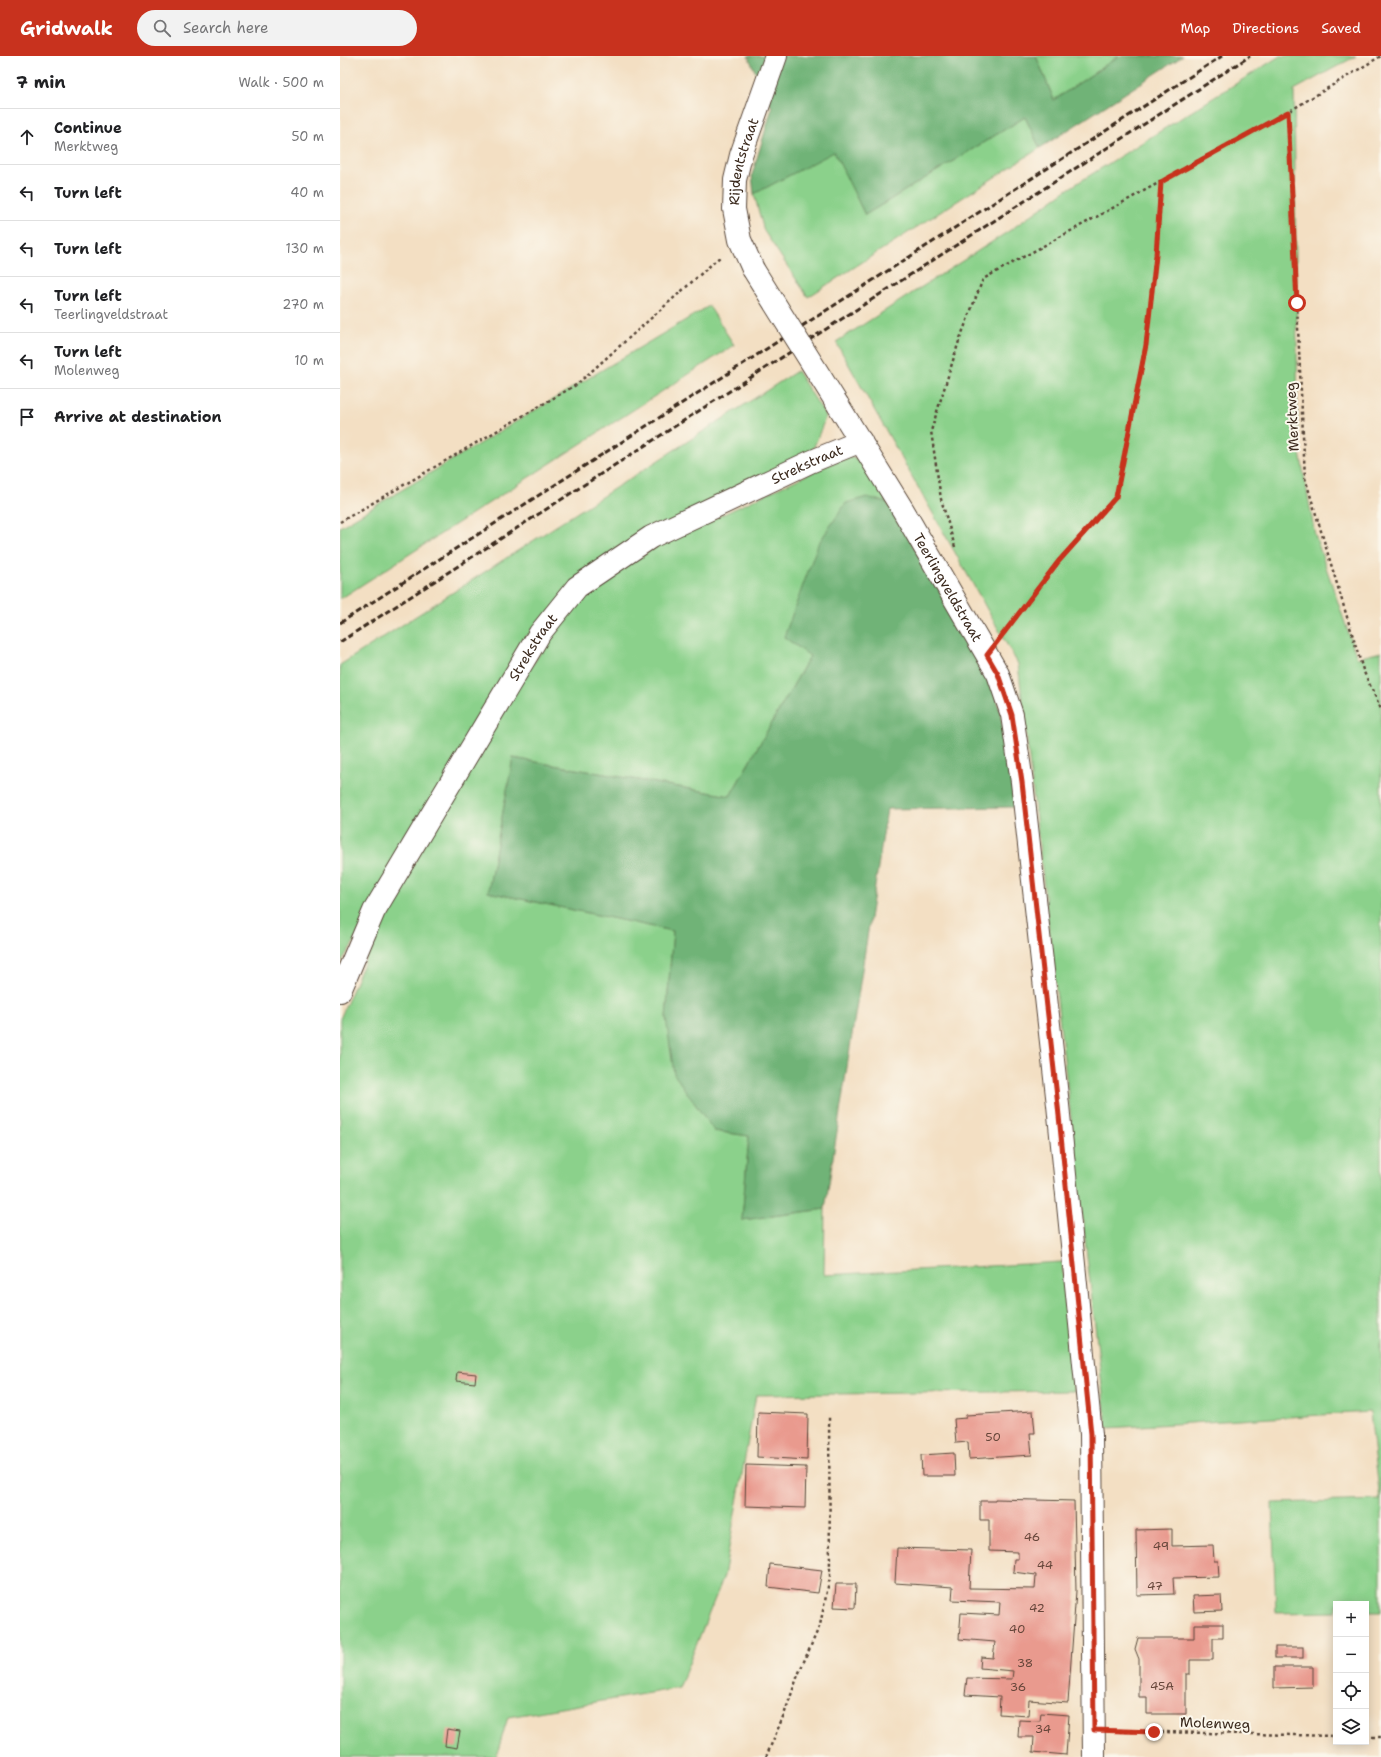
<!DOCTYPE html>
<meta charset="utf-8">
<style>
:root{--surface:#fff;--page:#f2f2f2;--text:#202124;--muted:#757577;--line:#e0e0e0;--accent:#c8321e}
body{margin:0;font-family:"Shantell Sans",sans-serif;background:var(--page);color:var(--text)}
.controls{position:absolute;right:12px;bottom:12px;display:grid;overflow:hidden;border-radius:0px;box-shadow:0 2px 10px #0003}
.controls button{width:36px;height:36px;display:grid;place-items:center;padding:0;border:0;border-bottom:1px solid var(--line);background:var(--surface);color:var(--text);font:20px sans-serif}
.stop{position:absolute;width:12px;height:12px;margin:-9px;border:3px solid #c8321e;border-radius:50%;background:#fff}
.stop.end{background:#c8321e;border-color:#fff;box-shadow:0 1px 4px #0008}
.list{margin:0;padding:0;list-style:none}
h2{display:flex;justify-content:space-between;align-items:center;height:52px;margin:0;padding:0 16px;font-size:17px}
h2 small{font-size:13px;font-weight:400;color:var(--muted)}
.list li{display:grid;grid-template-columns:26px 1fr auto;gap:12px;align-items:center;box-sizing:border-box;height:56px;padding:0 16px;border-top:1px solid var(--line)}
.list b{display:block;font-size:15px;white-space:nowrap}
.list p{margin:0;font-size:13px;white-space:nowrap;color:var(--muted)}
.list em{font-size:13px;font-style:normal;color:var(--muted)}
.icon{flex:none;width:22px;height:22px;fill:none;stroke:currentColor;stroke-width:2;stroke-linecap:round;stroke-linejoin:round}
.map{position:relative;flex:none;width:1041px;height:1701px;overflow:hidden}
header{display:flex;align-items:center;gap:24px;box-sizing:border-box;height:56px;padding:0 20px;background:var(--accent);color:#fff}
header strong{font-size:19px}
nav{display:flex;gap:22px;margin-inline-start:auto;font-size:14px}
.search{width:280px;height:36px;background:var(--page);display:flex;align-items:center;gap:10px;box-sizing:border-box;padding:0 14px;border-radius:22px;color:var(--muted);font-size:15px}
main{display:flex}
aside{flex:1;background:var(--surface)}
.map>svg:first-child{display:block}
.green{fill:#8bd18b;stroke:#637e54}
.forest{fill:#70b377;stroke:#566e4a}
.building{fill:#e99a8e}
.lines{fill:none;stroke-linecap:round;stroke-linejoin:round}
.minor-casing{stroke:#574537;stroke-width:24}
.path{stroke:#574537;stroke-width:2.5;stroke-dasharray:3 3;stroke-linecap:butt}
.minor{stroke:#fff;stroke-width:22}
.rail{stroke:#3b2a1e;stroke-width:3;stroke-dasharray:6 3;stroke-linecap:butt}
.minor-bridge-casing{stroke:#574537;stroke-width:24;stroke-linecap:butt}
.minor-bridge{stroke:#fff;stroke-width:22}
.route{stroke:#c8321e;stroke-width:5}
.labels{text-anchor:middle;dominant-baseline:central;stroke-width:4;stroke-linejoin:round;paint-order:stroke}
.number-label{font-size:12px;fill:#66463a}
.street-label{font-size:14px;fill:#3b2a1e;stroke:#fbf7ec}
</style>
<header>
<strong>Gridwalk</strong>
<div class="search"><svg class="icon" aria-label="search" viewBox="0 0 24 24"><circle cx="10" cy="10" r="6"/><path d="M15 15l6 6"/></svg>Search here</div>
<nav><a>Map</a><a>Directions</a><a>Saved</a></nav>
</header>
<main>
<aside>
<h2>7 min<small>Walk · 500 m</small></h2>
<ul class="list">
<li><svg class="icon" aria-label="ahead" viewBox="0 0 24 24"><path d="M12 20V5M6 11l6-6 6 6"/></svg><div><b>Continue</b><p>Merktweg</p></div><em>50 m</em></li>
<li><svg class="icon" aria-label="left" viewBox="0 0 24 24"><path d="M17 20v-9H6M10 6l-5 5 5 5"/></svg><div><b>Turn left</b></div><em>40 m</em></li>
<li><svg class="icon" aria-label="left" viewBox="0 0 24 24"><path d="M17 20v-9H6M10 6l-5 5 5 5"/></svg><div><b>Turn left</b></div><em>130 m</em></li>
<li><svg class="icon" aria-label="left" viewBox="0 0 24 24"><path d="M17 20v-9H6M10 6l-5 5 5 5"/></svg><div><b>Turn left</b><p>Teerlingveldstraat</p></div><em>270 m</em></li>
<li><svg class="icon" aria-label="left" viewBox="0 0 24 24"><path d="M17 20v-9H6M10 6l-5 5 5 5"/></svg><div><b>Turn left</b><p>Molenweg</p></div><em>10 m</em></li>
<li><svg class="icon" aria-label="arrive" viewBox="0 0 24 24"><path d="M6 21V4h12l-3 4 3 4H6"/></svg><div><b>Arrive at destination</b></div></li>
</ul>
</aside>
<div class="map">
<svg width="1041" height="1701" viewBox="0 0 1041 1701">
<rect width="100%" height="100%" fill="#fbf7ec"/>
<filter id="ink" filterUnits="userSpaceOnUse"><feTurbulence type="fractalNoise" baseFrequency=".025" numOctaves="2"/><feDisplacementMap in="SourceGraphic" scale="8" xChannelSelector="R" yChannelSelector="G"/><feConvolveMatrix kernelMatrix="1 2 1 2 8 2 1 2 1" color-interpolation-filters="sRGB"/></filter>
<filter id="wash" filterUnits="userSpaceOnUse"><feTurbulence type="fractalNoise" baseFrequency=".012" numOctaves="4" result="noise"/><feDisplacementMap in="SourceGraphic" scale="16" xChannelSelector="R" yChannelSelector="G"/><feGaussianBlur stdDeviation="0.9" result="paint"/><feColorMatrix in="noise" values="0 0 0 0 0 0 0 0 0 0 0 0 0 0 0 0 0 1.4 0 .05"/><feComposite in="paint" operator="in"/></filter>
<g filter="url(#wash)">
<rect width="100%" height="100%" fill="#f3dfc3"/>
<g class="green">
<polygon points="696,0 779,0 714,44"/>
<polygon points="940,0 1016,0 954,34 958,386 975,479 1017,602 1041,596 1041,1556 1026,1556 1026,1548 996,1548 996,1556 936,1557 932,1447 1040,1444 1030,1356 767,1372 678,608 496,286 669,175 728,133"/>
<polygon points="685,61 700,92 468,241 424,175 414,138 494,95 525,159"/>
<polygon points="369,250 394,289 0,543 0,471"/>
<polygon points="457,315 486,360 472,396 253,510 0,908 0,609"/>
<polygon points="505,401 521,403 548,447 470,600 390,740 173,702 148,836 333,875 326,962 374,1075 409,1080 402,1164 485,1153 484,1219 722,1206 734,1335 416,1339 384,1520 339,1632 168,1661 156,1701 0,1701 0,963 46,856 156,664 226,558 272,518 324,486"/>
</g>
<g class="forest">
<polygon points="408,0 696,0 714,44 779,0 843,0 700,92 685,61 525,159 494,96 414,138 412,119 432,52"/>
<polygon points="527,441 548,447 654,626 666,687 675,751 547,753 485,1153 402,1164 409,1080 374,1075 334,1018 326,962 333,875 148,836 173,702 390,740 470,600 444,581 478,488 506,447"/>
</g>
<g id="blocks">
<g class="building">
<polygon points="117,1316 136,1318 135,1327 116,1325"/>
<polygon points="693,1355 695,1377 690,1377 692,1399 629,1403 628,1386 616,1387 614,1363 626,1362 626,1359"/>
<polygon points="418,1356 468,1358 467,1404 417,1401"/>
<polygon points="614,1397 615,1420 582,1420 581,1399"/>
<polygon points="406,1409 466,1411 465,1452 405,1450"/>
<polygon points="655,1443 734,1445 736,1535 728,1647 689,1644 688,1660 659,1658 660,1641 625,1639 627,1622 672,1623 673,1615 640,1612 641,1601 653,1602 655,1586 619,1583 621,1557 659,1559 660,1546 612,1544 613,1531 555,1527 557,1492 631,1494 629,1532 695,1533 696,1519 673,1516 674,1503 678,1503 678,1496 649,1495 649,1464 640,1464 640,1445 655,1445"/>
<polygon points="832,1473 832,1490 873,1489 874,1505 878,1505 879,1521 833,1522 834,1538 797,1539 796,1474"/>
<polygon points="430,1508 482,1514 478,1537 428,1531"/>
<polygon points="496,1528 516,1528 515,1552 494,1551"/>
<polygon points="881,1539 882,1555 854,1556 853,1540"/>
<polygon points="854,1568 883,1568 883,1582 873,1582 873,1604 850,1604 850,1618 846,1618 846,1658 807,1658 807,1641 799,1641 799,1603 795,1593 798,1582 854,1582"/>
<rect x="935" y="1591" width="28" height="11"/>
<polygon points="934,1611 973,1611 973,1631 934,1632"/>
<polygon points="701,1657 729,1659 726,1699 693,1696 694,1681 678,1681 679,1664 700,1665"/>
<polygon points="107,1673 120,1675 117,1692 105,1690"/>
</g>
</g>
</g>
<g filter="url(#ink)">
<use href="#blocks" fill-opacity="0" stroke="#574537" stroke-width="1"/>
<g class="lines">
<g class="minor-casing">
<g id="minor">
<path id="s1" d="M413,213L400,184L394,153L395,124L401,99L436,0"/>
<path id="s2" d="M498,349L563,454L647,599L658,618L672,659L682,726L718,1049L751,1378L754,1701"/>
<path id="s3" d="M0,935L34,855L200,577L237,531L311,481L470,406L521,385"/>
</g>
</g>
<g class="path">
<polyline points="948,56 965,422 1023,614 1041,653"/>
<polyline points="0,466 236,329 381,200"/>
<polyline points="615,491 601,443 591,375 619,285 643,223 948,56 1041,0"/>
<polyline points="664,577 718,506 776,441 806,289 816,199 821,126"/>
<polyline points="779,1675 996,1680"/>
<polyline points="1026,1681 1041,1681"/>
<polyline points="426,1701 445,1656 458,1619 480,1569 490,1521 489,1359"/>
</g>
<use href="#minor" class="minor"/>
<g class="rail">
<polyline points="0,567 882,0"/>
<polyline points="0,586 910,0"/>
</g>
<g class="minor-bridge-casing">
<polyline id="minor-bridge" points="413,213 498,349"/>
</g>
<use href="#minor-bridge" class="minor-bridge"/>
</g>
</g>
<g class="lines" filter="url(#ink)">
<polyline class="route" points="814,1676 754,1674 751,1378 718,1050 682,726 672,659 658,618 647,599 718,506 776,441 806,289 816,199 821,126 948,56 957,247"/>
</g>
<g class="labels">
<g class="number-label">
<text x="653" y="1381">50</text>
<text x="692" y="1481">46</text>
<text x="821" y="1490">49</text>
<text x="705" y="1509">44</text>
<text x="815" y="1530">47</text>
<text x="697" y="1552">42</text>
<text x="677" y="1573">40</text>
<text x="685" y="1607">38</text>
<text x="822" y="1630">45A</text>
<text x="678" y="1631">36</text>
<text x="703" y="1673">34</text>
</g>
<g class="street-label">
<text stroke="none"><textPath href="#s1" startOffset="112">Rijdentstraat</textPath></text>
<text transform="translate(952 361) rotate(-93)">Merktweg</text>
<text stroke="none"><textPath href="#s3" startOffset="731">Strekstraat</textPath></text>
<text stroke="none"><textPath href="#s2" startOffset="213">Teerlingveldstraat</textPath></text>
<text stroke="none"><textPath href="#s3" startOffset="395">Strekstraat</textPath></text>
<text transform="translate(875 1667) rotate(2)">Molenweg</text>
</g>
</g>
</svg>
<div class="controls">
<button>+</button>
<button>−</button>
<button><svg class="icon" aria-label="locate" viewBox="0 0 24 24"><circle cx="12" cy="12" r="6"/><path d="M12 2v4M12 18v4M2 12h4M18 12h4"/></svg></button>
<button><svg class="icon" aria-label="layers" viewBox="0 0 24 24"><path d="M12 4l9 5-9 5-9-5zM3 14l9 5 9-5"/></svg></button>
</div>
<div class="stop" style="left:957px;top:247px"></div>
<div class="stop end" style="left:814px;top:1676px"></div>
</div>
</main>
